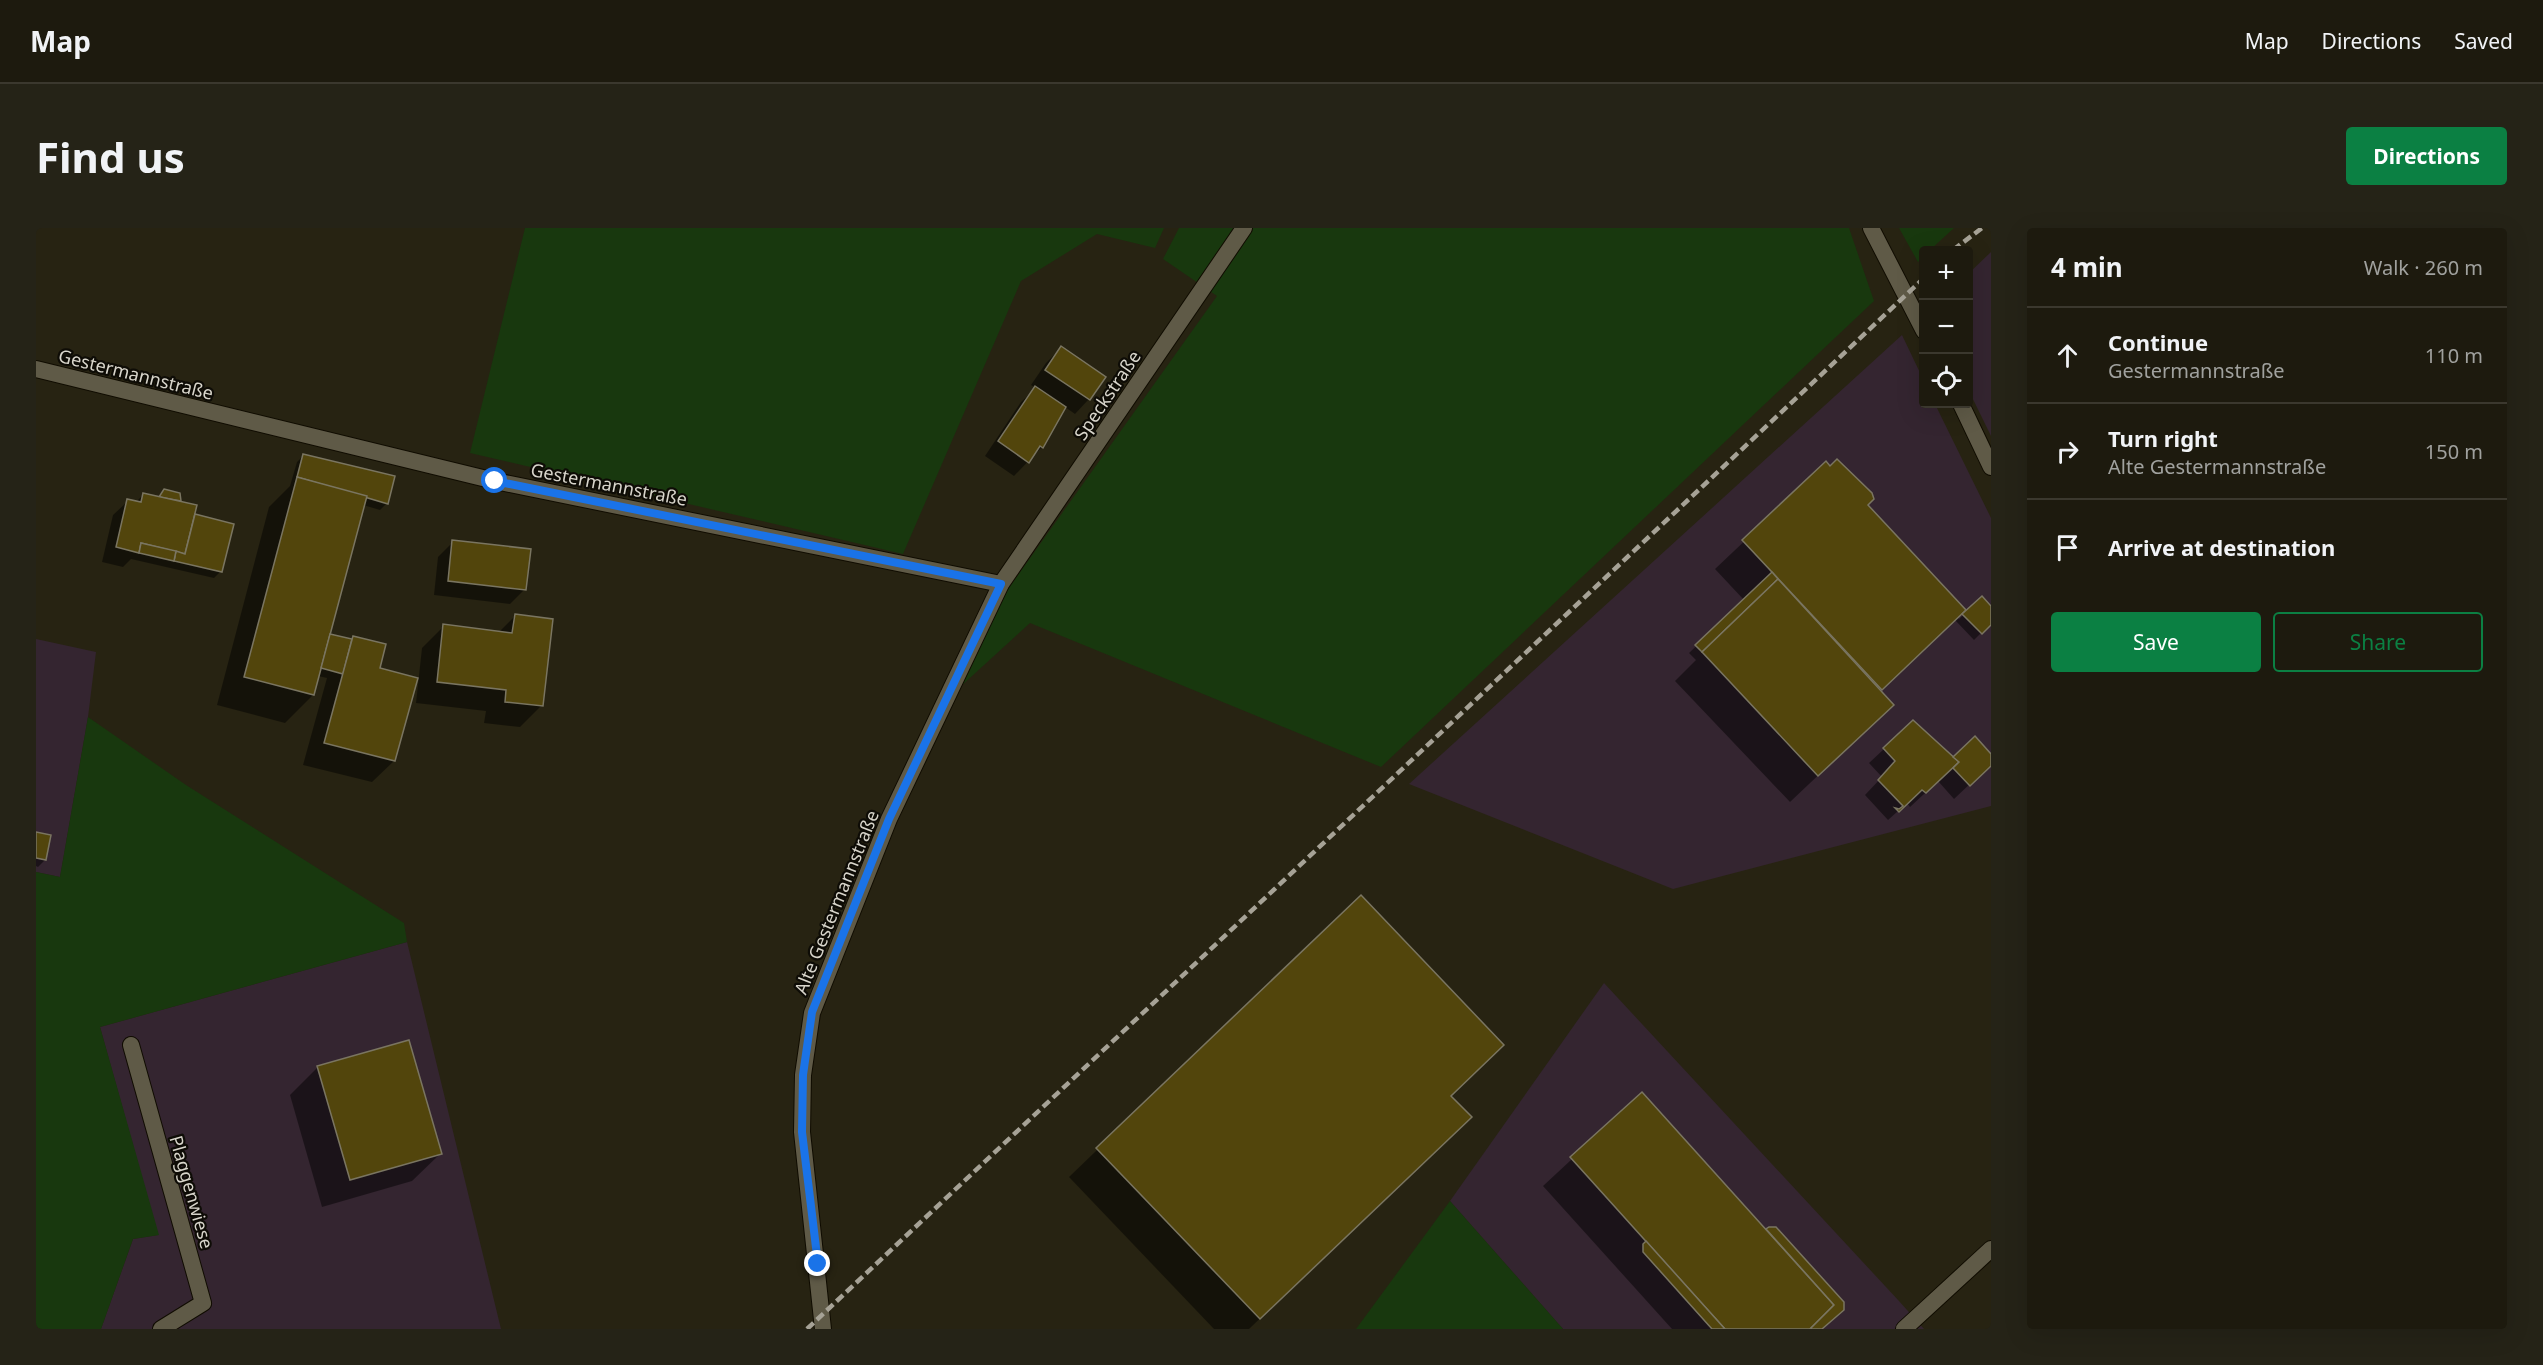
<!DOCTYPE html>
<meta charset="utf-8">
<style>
:root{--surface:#1d1a0e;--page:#252317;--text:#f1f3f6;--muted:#a0a19e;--line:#3b382e;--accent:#0b8043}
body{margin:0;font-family:"Noto Sans",sans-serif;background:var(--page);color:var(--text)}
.controls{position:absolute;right:18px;top:18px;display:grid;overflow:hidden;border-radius:6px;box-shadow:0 6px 24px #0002}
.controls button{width:54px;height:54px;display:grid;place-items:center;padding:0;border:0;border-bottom:2px solid var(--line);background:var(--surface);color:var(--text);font:30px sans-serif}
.stop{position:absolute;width:18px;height:18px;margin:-14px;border:4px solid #1a73e8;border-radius:50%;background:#fff}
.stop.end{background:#1a73e8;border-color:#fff;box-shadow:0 2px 6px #0008}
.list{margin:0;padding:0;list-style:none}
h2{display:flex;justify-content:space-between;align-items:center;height:78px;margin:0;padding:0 24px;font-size:26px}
h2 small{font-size:20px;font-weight:400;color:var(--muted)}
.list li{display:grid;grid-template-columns:39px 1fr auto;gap:18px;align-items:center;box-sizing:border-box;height:96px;padding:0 24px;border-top:2px solid var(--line)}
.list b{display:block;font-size:22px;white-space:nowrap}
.list p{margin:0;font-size:20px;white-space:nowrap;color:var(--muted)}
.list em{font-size:20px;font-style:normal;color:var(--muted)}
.actions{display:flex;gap:12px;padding:18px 24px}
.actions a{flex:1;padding:14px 0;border:2px solid var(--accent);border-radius:6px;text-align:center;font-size:21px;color:var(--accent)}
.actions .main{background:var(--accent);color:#fff}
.icon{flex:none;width:33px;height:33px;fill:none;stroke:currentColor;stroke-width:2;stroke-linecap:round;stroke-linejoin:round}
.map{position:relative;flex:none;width:1955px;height:1101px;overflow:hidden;border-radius:6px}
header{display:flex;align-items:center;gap:36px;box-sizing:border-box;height:84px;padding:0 30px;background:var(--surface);border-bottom:2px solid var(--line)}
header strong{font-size:28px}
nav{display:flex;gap:33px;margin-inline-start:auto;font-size:21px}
.intro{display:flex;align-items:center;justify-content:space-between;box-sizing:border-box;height:144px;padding:0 36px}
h1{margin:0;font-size:42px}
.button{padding:15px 27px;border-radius:6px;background:var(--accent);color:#fff;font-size:21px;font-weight:700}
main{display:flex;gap:36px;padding:0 36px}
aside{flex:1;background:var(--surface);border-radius:6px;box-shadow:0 6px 24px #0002}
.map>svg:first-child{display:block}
.commercial{fill:#342530}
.green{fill:#18380e}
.shadow{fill:#0007}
.building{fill:#52450c;stroke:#7a7561;stroke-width:1.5}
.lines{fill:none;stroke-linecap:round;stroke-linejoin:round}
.minor-casing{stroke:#100c01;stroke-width:18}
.minor{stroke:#5f5a47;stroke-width:16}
.rail{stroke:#a6a296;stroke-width:4.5;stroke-dasharray:9 4.5;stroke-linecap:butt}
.route{stroke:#1a73e8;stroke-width:8}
.labels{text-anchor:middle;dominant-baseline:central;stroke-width:4.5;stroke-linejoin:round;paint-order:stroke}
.street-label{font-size:18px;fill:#d8d5cb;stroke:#0e0c06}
</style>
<header>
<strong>Map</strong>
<nav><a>Map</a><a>Directions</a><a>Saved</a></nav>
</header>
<div class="intro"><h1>Find us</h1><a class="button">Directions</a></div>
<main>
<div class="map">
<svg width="1955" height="1101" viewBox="0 0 1955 1101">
<rect width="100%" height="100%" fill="#272312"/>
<g class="commercial">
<polygon points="1955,24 1955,208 1933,163 1932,46"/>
<polygon points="1866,107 1887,151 1888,176 1899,176 1955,290 1955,578 1637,661 1373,556"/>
<polygon points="0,411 60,424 52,489 24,649 0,644"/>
<polygon points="371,714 465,1101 65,1101 97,1011 122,1007 64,799"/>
<polygon points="1568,755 1863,1073 1888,1101 1527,1101 1414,973"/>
</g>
<g class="green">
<polygon points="489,0 1128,0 1119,20 1061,6 985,53 867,326 434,225"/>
<polygon points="1143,0 1813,0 1838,73 1345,539 994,395 924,459 972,361 1181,68 1127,31"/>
<polygon points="1863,0 1918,0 1894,22 1888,22 1887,29 1882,34"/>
<polygon points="52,489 150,557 368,695 371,714 64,799 123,1007 97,1011 65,1101 0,1101 0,644 24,649"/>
<polygon points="1414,973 1527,1101 1320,1101"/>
</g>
<g class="shadow">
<polygon points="1025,120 1053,171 1039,186 1029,179 1006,219 978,248 949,228 985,174 1000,160 995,157 1010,135"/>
<polygon points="268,227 351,275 344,282 327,277 293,407 314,413 317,409 342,441 358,533 336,554 267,537 291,450 282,448 277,467 249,495 181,477 233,279 254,258 261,234"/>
<polygon points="1790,236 1830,277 1923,391 1945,371 1955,381 1955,395 1938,412 1919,392 1844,463 1828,504 1754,574 1639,453 1660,432 1653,425 1708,372 1679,341"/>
<polygon points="129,263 142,266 142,274 157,288 196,297 185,343 178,350 95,331 87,339 66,334 77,287 92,273 100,274 108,266 122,270"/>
<polygon points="417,314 489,361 474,376 398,367 402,329"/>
<polygon points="479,388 506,477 484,499 448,495 450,483 380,475 386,420 408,398 462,405"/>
<polygon points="1877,494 1917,531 1955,528 1955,536 1918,571 1902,553 1874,579 1871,575 1852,592 1829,567 1846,549 1833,535"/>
<polygon points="0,606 9,632 2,639 0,638"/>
<polygon points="1324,669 1414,868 1406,916 1213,1101 1178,1101 1033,949"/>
<polygon points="282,839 404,926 376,953 286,979 254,867"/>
<polygon points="1606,866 1731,1003 1740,1000 1806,1075 1785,1101 1636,1101 1507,958"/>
</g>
<g class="building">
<polygon points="1025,118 1070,149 1054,172 1009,142"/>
<polygon points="999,158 1030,179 1007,220 1004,218 993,235 962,213"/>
<polygon points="267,226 359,248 352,276 261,249"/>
<polygon points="1801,231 1836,265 1838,271 1832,277 1930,382 1846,462 1706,312 1790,233 1794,238"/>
<polygon points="261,249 331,268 278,467 208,449"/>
<polygon points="128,261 144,265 145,273 123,269"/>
<polygon points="107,265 161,277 149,326 105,315 103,325 80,319 91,271 105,274"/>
<polygon points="159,286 198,296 186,344 138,333 140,323 149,326"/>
<polygon points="416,312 495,321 490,362 412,353"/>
<polygon points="105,315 140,323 138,333 103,325"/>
<polygon points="1736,344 1742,351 1666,424 1659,417"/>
<polygon points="1742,351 1858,477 1782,548 1666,424"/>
<polygon points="1946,368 1955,378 1955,397 1946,406 1926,386"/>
<polygon points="479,386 517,391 507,478 469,474 470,462 401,454 407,396 476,405"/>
<polygon points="294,406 316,411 307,446 285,440"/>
<polygon points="317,408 350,416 344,440 382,450 359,533 288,515"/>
<polygon points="1877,492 1923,534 1890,565 1886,562 1863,584 1859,580 1863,581 1867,578 1842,552 1859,533 1847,520"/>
<polygon points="1939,508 1955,526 1955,538 1934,558 1917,540 1923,534 1917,529"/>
<polygon points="0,604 15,607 10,632 0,630"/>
<polygon points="1325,667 1468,817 1415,868 1436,889 1224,1091 1060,920"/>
<polygon points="373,812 406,926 314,952 281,838"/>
<polygon points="1606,864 1798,1077 1774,1101 1689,1101 1534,929"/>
<polygon points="1733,999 1740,999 1808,1074 1808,1082 1786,1101 1774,1101 1798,1077 1730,1001"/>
<polygon points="1610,1013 1689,1101 1676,1101 1607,1024 1607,1016"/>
</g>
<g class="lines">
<g class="minor-casing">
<g id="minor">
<polyline points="1835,0 1888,103"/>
<polyline points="0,141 459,253 965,356"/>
<polyline points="1925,176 1955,239"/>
<polyline points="95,817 167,1075 125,1101"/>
<polyline points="787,1101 766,904 767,847 776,785 853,591 965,356 1208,0"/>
<polyline points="1868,1101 1955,1021"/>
</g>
</g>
<use href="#minor" class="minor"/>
<g class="rail">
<polyline points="1917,22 1946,0"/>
<polyline points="771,1101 1888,50"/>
</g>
</g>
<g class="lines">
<polyline class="route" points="459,253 965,356 853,591 776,784 767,847 766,904 782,1036"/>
</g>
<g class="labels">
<g class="street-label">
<text transform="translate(100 146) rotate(14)">Gestermannstraße</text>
<text transform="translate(1071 167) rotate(-56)">Speckstraße</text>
<text transform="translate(573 256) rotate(11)">Gestermannstraße</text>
<text transform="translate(800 674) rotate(-68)">Alte Gestermannstraße</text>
<text transform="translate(156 964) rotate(74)">Plaggenwiese</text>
</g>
</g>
</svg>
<div class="controls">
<button>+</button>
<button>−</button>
<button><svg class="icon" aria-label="locate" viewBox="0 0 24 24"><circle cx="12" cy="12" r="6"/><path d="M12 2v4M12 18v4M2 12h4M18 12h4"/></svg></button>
</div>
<div class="stop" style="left:459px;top:253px"></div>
<div class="stop end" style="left:782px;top:1036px"></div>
</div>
<aside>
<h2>4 min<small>Walk · 260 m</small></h2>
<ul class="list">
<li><svg class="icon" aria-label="ahead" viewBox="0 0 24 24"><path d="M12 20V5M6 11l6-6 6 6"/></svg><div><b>Continue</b><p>Gestermannstraße</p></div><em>110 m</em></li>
<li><svg class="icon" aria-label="right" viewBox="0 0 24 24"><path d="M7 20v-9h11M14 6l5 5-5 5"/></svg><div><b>Turn right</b><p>Alte Gestermannstraße</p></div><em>150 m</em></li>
<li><svg class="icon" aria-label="arrive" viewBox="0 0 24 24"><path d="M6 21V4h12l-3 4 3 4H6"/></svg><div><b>Arrive at destination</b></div></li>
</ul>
<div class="actions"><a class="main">Save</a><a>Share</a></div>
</aside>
</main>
